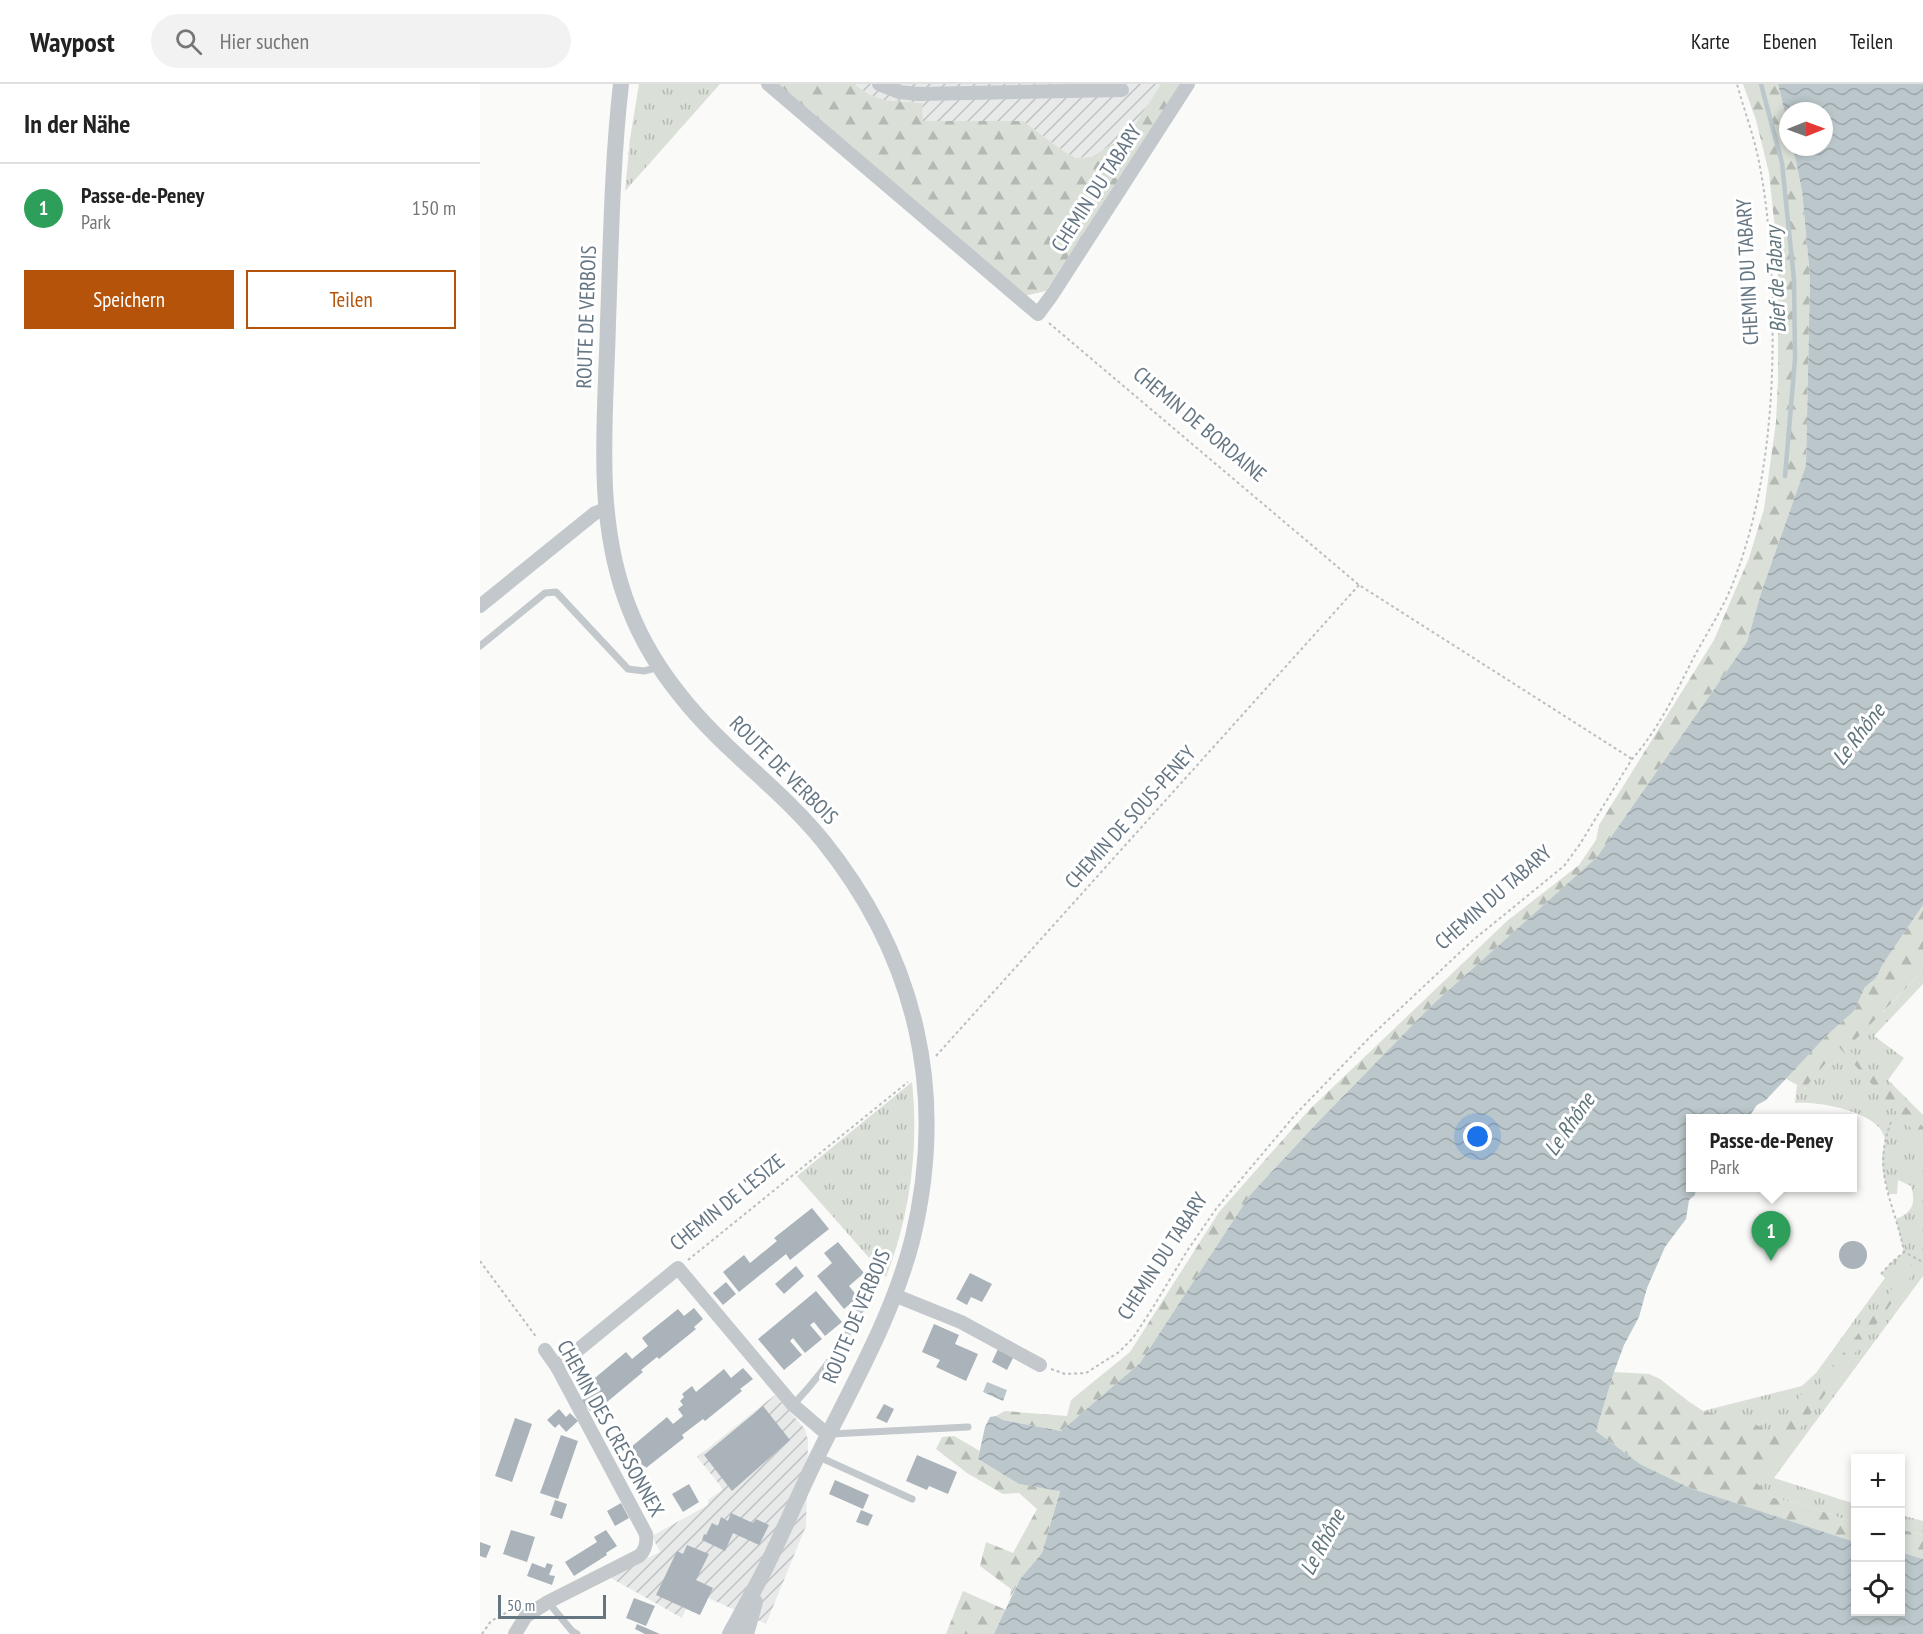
<!DOCTYPE html>
<html lang="de">
<meta charset="utf-8">
<style>
:root{--surface:#fff;--page:#f2f2f2;--text:#222;--muted:#767676;--line:#e0e0e0;--accent:#b45309}
body{margin:0;font-family:"PT Sans Narrow",sans-serif;background:var(--page);color:var(--text)}
.controls{position:absolute;right:18px;bottom:18px;display:grid;overflow:hidden;border-radius:0px;box-shadow:0 3px 9px #0003}
.controls button{width:54px;height:54px;display:grid;place-items:center;padding:0;border:0;border-bottom:2px solid var(--line);background:var(--surface);color:var(--text);font:30px sans-serif}
.compass{position:absolute;left:1299px;top:18px;width:54px;height:54px;border-radius:50%;background:var(--surface);box-shadow:0 3px 9px #0003;rotate:89deg}
.scale{position:absolute;left:18px;bottom:15px;width:108px;box-sizing:border-box;padding-left:6px;border:3px solid #657683;border-top:0;font-size:16px;line-height:21px;white-space:nowrap;color:#657683;-webkit-text-stroke:4px #fff;paint-order:stroke}
.you{position:absolute;left:998px;top:1053px;width:21px;height:21px;margin:-15px;border:4px solid #fff;border-radius:50%;background:#1a73e8;box-shadow:0 0 0 9px #1a73e833}
.badge{display:grid;place-items:center;width:39px;height:39px;border-radius:50%;background:var(--accent);color:#fff;font-size:20px;font-weight:700}
.pin{position:absolute;translate:-50% -50px;filter:drop-shadow(0 2px 3px #0008)}
.pin::after{content:'';position:absolute;top:32px;width:21px;height:18px;background:inherit;clip-path:polygon(0 0,100% 0,50% 100%)}
.popup{position:absolute;left:1206px;top:1030px;width:171px;height:78px;box-sizing:border-box;display:grid;place-content:center;border-radius:0px;background:var(--surface);filter:drop-shadow(0 2px 4px #0005);font-size:20px;white-space:nowrap;color:var(--muted)}
.popup b{font-size:22px;color:var(--text)}
.popup::after{content:'';position:absolute;left:50%;top:100%;margin-left:-12px;border:12px solid transparent;border-top-color:var(--surface)}
.list{margin:0;padding:0;list-style:none}
h2{display:flex;justify-content:space-between;align-items:center;height:78px;margin:0;padding:0 24px;font-size:26px}
h2 small{font-size:20px;font-weight:400;color:var(--muted)}
.list li{display:grid;grid-template-columns:39px 1fr auto;gap:18px;align-items:center;box-sizing:border-box;height:90px;padding:0 24px;border-top:2px solid var(--line)}
.list b{display:block;font-size:22px;white-space:nowrap}
.list p{margin:0;font-size:20px;white-space:nowrap;color:var(--muted)}
.list em{font-size:20px;font-style:normal;color:var(--muted)}
.actions{display:flex;gap:12px;padding:18px 24px}
.actions a{flex:1;padding:14px 0;border:2px solid var(--accent);border-radius:0px;text-align:center;font-size:21px;color:var(--accent)}
.actions .main{background:var(--accent);color:#fff}
.icon{flex:none;width:33px;height:33px;fill:none;stroke:currentColor;stroke-width:2;stroke-linecap:round;stroke-linejoin:round}
.map{position:relative;flex:none;width:1443px;height:1550px;overflow:hidden}
header{display:flex;align-items:center;gap:36px;box-sizing:border-box;height:84px;padding:0 30px;background:var(--surface);border-bottom:2px solid var(--line)}
header strong{font-size:28px}
nav{display:flex;gap:33px;margin-inline-start:auto;font-size:21px}
.search{width:420px;height:54px;background:var(--page);display:flex;align-items:center;gap:15px;box-sizing:border-box;padding:0 21px;border-radius:33px;color:var(--muted);font-size:22px}
main{display:flex}
aside{flex:1;background:var(--surface)}
.map>svg:first-child{display:block}
.industrial{fill:url(#industrial-furrows)}
.grass{fill:url(#grass-tufts)}
.forest{fill:url(#forest-firs)}
.water{fill:url(#water-waves)}
.lines{fill:none;stroke-linecap:round;stroke-linejoin:round}
.stream{stroke:#bbc7cb;stroke-width:4.5}
.building{fill:#aab3b9}
.path{stroke:#bbbfc2;stroke-width:2;stroke-dasharray:3 3;stroke-linecap:butt}
.service{stroke:#c3c8cc;stroke-width:7}
.minor{stroke:#c3c8cc;stroke-width:14}
.tertiary{stroke:#c3c8cc;stroke-width:16}
.labels{text-anchor:middle;dominant-baseline:central;stroke-width:6;stroke-linejoin:round;paint-order:stroke}
.street-label{font-size:21px;fill:#657683;stroke:#fff}
.water-label{font-size:22px;font-style:italic;fill:#60757c;stroke:#fff}
</style>
<header>
<strong>Waypost</strong>
<div class="search"><svg class="icon" aria-label="search" viewBox="0 0 24 24"><circle cx="10" cy="10" r="6"/><path d="M15 15l6 6"/></svg>Hier suchen</div>
<nav><a>Karte</a><a>Ebenen</a><a>Teilen</a></nav>
</header>
<main>
<aside>
<h2>In der Nähe<small></small></h2>
<ul class="list">
<li><span class="badge" style="background:#2e9e5b">1</span><div><b>Passe-de-Peney</b><p>Park</p></div><em>150 m</em></li>
</ul>
<div class="actions"><a class="main">Speichern</a><a>Teilen</a></div>
</aside>
<div class="map">
<svg width="1443" height="1550" viewBox="0 0 1443 1550">
<defs>
<pattern id="industrial-furrows" width="10" height="10" patternUnits="userSpaceOnUse" patternTransform="scale(1.5)"><rect width="10" height="10" fill="#e8e9e9"/><path d="M-1 1l2-2M0 10L10 0M9 11l2-2" fill="none" stroke="#c0c1c2"/></pattern>
<pattern id="grass-tufts" width="24" height="20" patternUnits="userSpaceOnUse" patternTransform="scale(1.5)"><rect width="24" height="20" fill="#dadfd7"/><path d="M3 7l-1-3M5 7V3M7 7l1-3M15 17l-1-3M17 17v-4M19 17l1-3" fill="none" stroke="#b4b9b4"/></pattern>
<pattern id="forest-firs" width="22" height="20" patternUnits="userSpaceOnUse" patternTransform="scale(1.5)"><rect width="22" height="20" fill="#dadfd7"/><path d="M5 1l3.5 6h-7zM16 11l3.5 6h-7z" fill="#b4b9b4"/></pattern>
<pattern id="water-waves" width="16" height="10" patternUnits="userSpaceOnUse" patternTransform="scale(1.5)"><rect width="16" height="10" fill="#bbc7cb"/><path d="M0 5q4-4 8 0t8 0" fill="none" stroke="#9ca6aa"/></pattern>
</defs>
<rect width="100%" height="100%" fill="#fafaf8"/>
<g class="industrial">
<polygon points="374,0 681,0 649,50 611,73 596,74 582,66 543,37 443,37 442,19 404,16 388,10"/>
<polygon points="295,1311 325,1345 328,1356 326,1442 286,1540 228,1514 220,1531 206,1525 202,1534 129,1493 180,1468 172,1452 228,1421 228,1416 242,1406 240,1401 217,1373"/>
</g>
<g class="grass">
<polygon points="159,0 240,0 145,107 150,55"/>
<path d="M1443,887V900L1394,952L1424,974L1408,996L1443,1031V1192L1294,1394L1375,1420V1439L1318,1419L1294,1414L1273,1397L1198,1309L1209,1318L1223,1327L1322,1302L1336,1289L1405,1194L1401,1190L1411,1179L1424,1168L1416,1135C1433,1128 1436,1119 1431,1102L1418,1096L1417,1110H1409C1405,1098 1402,1086 1402,1073C1403,1067 1405,1060 1405,1055C1400,1027 1337,1017 1315,1019L1317,1001L1325,1005L1337,961L1403,928Z"/>
<path d="M432,998C439,1064 430,1131 406,1193L317,1092Z"/>
<polygon points="1421,1431 1443,1437 1443,1451 1421,1445"/>
</g>
<g class="forest">
<polygon points="296,0 374,0 388,10 404,16 442,19 443,37 543,37 582,66 596,74 611,73 649,50 681,0 702,0 566,207 544,212"/>
<polygon points="1263,0 1298,0 1308,42 1308,63 1313,63 1322,107 1330,193 1326,381 1282,506 1267,558 1117,773 952,921 837,1039 770,1111 660,1279 581,1347 523,1336 516,1332 525,1327 587,1332 591,1316 650,1268 739,1128 829,1026 1027,837 1099,781 1116,756 1119,741 1234,556 1269,474 1284,425 1296,338 1298,295 1298,174 1289,89 1276,36"/>
<polygon points="1443,821 1443,887 1370,961 1366,963 1408,1002 1443,1043 1443,1058 1359,963 1324,1005 1305,994 1346,952 1374,927 1385,903 1396,894 1403,880"/>
<polygon points="1443,1164 1443,1178 1435,1175 1435,1187 1294,1380 1274,1397 1294,1414 1318,1419 1375,1439 1375,1458 1210,1404 1160,1380 1116,1347 1134,1288 1169,1290 1180,1295 1209,1318 1223,1327 1248,1333 1258,1332 1293,1349 1326,1304 1334,1308"/>
<polygon points="474,1352 500,1367 498,1375 539,1400 580,1406 562,1469 540,1495 530,1514 531,1505 500,1482 506,1458 533,1469 557,1425 539,1409 523,1410 487,1389 456,1365 462,1353"/>
<polygon points="1420,1445 1443,1451 1443,1475 1421,1468"/>
<polygon points="483,1507 526,1526 514,1550 466,1550"/>
</g>
<g class="water">
<polygon points="1298,0 1443,0 1443,821 1403,880 1396,894 1385,903 1374,927 1346,952 1286,1016 1277,1021 1268,1034 1210,1034 1210,1104 1216,1104 1215,1111 1209,1116 1206,1135 1185,1163 1167,1204 1159,1233 1144,1261 1134,1288 1116,1347 1160,1380 1210,1404 1375,1458 1376,1528 1420,1528 1421,1468 1443,1475 1443,1550 514,1550 540,1495 562,1469 580,1407 539,1400 498,1375 505,1343 510,1333 516,1332 523,1336 581,1347 660,1279 770,1111 837,1039 952,921 1117,773 1267,558 1282,506 1326,381 1330,193 1322,107 1313,63 1344,63 1344,27 1308,27 1308,42"/>
<polygon points="507,1298 527,1306 523,1317 503,1308"/>
</g>
<g class="lines">
<polyline class="stream" points="1281,0 1302,79 1314,196 1315,275 1305,392"/>
</g>
<g class="building">
<polygon points="332,1124 349,1145 310,1176 306,1170 259,1208 243,1188 264,1171 270,1179 297,1157 294,1154"/>
<circle cx="1373" cy="1171" r="14"/>
<polygon points="358,1158 384,1189 369,1202 378,1213 364,1225 337,1192 352,1179 344,1169"/>
<polygon points="316,1182 324,1192 304,1210 295,1200"/>
<polygon points="490,1189 512,1200 502,1218 491,1213 487,1221 476,1215"/>
<polygon points="246,1198 256,1210 243,1221 233,1209"/>
<polygon points="336,1207 362,1238 345,1252 334,1238 330,1241 342,1255 325,1269 313,1254 310,1257 322,1271 304,1286 278,1255"/>
<polygon points="214,1224 223,1235 214,1243 216,1245 179,1275 177,1273 161,1286 163,1288 127,1318 125,1316 111,1328 101,1317 116,1305 110,1298 146,1268 152,1275 168,1262 162,1254 198,1225 204,1232"/>
<polygon points="454,1240 479,1251 475,1260 498,1270 486,1297 456,1283 460,1276 442,1268"/>
<polygon points="518,1265 534,1272 527,1286 512,1278"/>
<polygon points="263,1284 273,1295 260,1305 262,1307 225,1337 223,1335 202,1351 204,1354 166,1384 165,1382 150,1394 141,1383 155,1371 150,1364 187,1333 193,1340 203,1332 198,1325 203,1321 200,1317 204,1313 202,1310 212,1302 216,1308 244,1285 251,1294"/>
<polygon points="404,1320 414,1325 407,1339 396,1334"/>
<polygon points="283,1322 310,1356 252,1407 224,1371"/>
<polygon points="79,1325 86,1333 90,1329 98,1337 86,1348 79,1340 75,1344 67,1336"/>
<polygon points="35,1334 52,1340 32,1398 15,1392"/>
<polygon points="81,1351 98,1357 78,1415 60,1409"/>
<polygon points="437,1371 477,1388 468,1410 449,1402 447,1406 426,1397"/>
<polygon points="355,1396 389,1411 383,1425 349,1410"/>
<polygon points="209,1400 219,1418 203,1428 192,1410"/>
<polygon points="75,1416 87,1420 82,1435 70,1431"/>
<polygon points="141,1419 149,1434 135,1442 127,1427"/>
<polygon points="381,1426 393,1431 388,1442 376,1438"/>
<polygon points="251,1429 273,1439 276,1435 289,1441 279,1461 253,1449 245,1467 222,1456 224,1450 226,1451 232,1439 238,1442 241,1433 248,1437"/>
<polygon points="31,1446 55,1453 47,1478 23,1470"/>
<polygon points="126,1446 137,1462 126,1469 127,1471 94,1492 85,1478 117,1458 114,1453"/>
<polygon points="0,1458 11,1462 6,1474 0,1472"/>
<polygon points="207,1461 229,1470 216,1496 233,1504 220,1531 176,1511 197,1467 203,1470"/>
<polygon points="52,1479 65,1484 67,1479 73,1481 69,1491 75,1492 72,1501 47,1492"/>
<polygon points="154,1514 175,1522 166,1542 146,1534"/>
<polygon points="157,1540 180,1550 165,1550 155,1545"/>
</g>
<g class="lines">
<g class="path">
<polyline points="569,239 879,501 1152,675"/>
<polyline points="456,972 879,501"/>
<path d="M1411,1038C1391,1090 1415,1118 1424,1168L1443,1178"/>
<polyline points="208,1176 428,998"/>
<polyline points="0,1177 57,1254"/>
<polyline points="1401,1190 1411,1179 1424,1168"/>
<path d="M571,1285L585,1290L606,1289L639,1268L653,1254L672,1225L707,1167L736,1125L815,1031L891,952L992,857L1084,782L1100,760L1152,675C1178,646 1195,610 1213,575C1226,550 1243,525 1253,499C1288,409 1295,309 1292,214C1291,169 1288,123 1279,78C1274,52 1264,26 1257,0"/>
<polyline points="2,1550 11,1537 33,1525"/>
</g>
<g class="service">
<polyline points="0,562 65,509 76,508 148,585 164,587 179,583"/>
<path d="M313,1321C353,1278 373,1246 396,1192"/>
<polyline points="351,1350 488,1343"/>
<polyline points="337,1372 432,1415"/>
<polyline points="68,1518 92,1547 97,1550"/>
</g>
<g class="minor">
<polyline points="288,0 558,230 572,211 708,0"/>
<polyline points="399,0 419,8 439,10 642,6"/>
<polyline points="0,522 115,429 126,425"/>
<polyline points="414,1211 481,1238 560,1281"/>
<polyline points="77,1283 198,1184 313,1321 348,1351"/>
<path d="M35,1550L46,1532L68,1518L159,1472C166,1466 167,1459 166,1450L77,1283L65,1266"/>
</g>
<g class="tertiary">
<path d="M141,0C132,79 131,158 128,238C126,333 113,433 149,524C161,555 179,585 200,611C242,665 300,704 343,757C437,874 468,1010 432,1157C413,1230 374,1299 340,1367C321,1405 305,1444 286,1483C275,1505 262,1528 250,1550"/>
<polyline points="266,1550 275,1518"/>
</g>
</g>
<g class="labels">
<g class="street-label">
<text transform="translate(616 104) rotate(-57)">CHEMIN DU TABARY</text>
<text transform="translate(1267 188) rotate(-93)">CHEMIN DU TABARY</text>
<text transform="translate(106 233) rotate(-88)">ROUTE DE VERBOIS</text>
<text transform="translate(720 340) rotate(40)">CHEMIN DE BORDAINE</text>
<text transform="translate(304 686) rotate(45)">ROUTE DE VERBOIS</text>
<text transform="translate(650 733) rotate(-48)">CHEMIN DE SOUS-PENEY</text>
<text transform="translate(1013 813) rotate(-41)">CHEMIN DU TABARY</text>
<text transform="translate(247 1118) rotate(-39)">CHEMIN DE L'ESIZE</text>
<text transform="translate(682 1172) rotate(-57)">CHEMIN DU TABARY</text>
<text transform="translate(376 1232) rotate(-67)">ROUTE DE VERBOIS</text>
<text transform="translate(131 1344) rotate(61)">CHEMIN DES CRESSONNEX</text>
</g>
<g class="water-label">
<text transform="translate(1295 196) rotate(-93)">Bief de Tabary</text>
<text transform="translate(1378 650) rotate(-52)">Le Rhône</text>
<text transform="translate(1089 1040) rotate(-55)">Le Rhône</text>
<text transform="translate(842 1458) rotate(-62)">Le Rhône</text>
</g>
</g>
</svg>
<div class="controls">
<button>+</button>
<button>−</button>
<button><svg class="icon" aria-label="locate" viewBox="0 0 24 24"><circle cx="12" cy="12" r="6"/><path d="M12 2v4M12 18v4M2 12h4M18 12h4"/></svg></button>
</div>
<svg class="compass" viewBox="-18 -18 36 36"><path d="M0-13l5 13h-10z" fill="#e53935"/><path d="M0 13l5-13h-10z" fill="#767676"/></svg>
<div class="scale">50 m</div>
<div class="you"></div>
<div class="pin badge" style="left:1291px;top:1177px;background:#2e9e5b">1</div>
<div class="popup"><b>Passe-de-Peney</b>Park</div>
</div>
</main>
